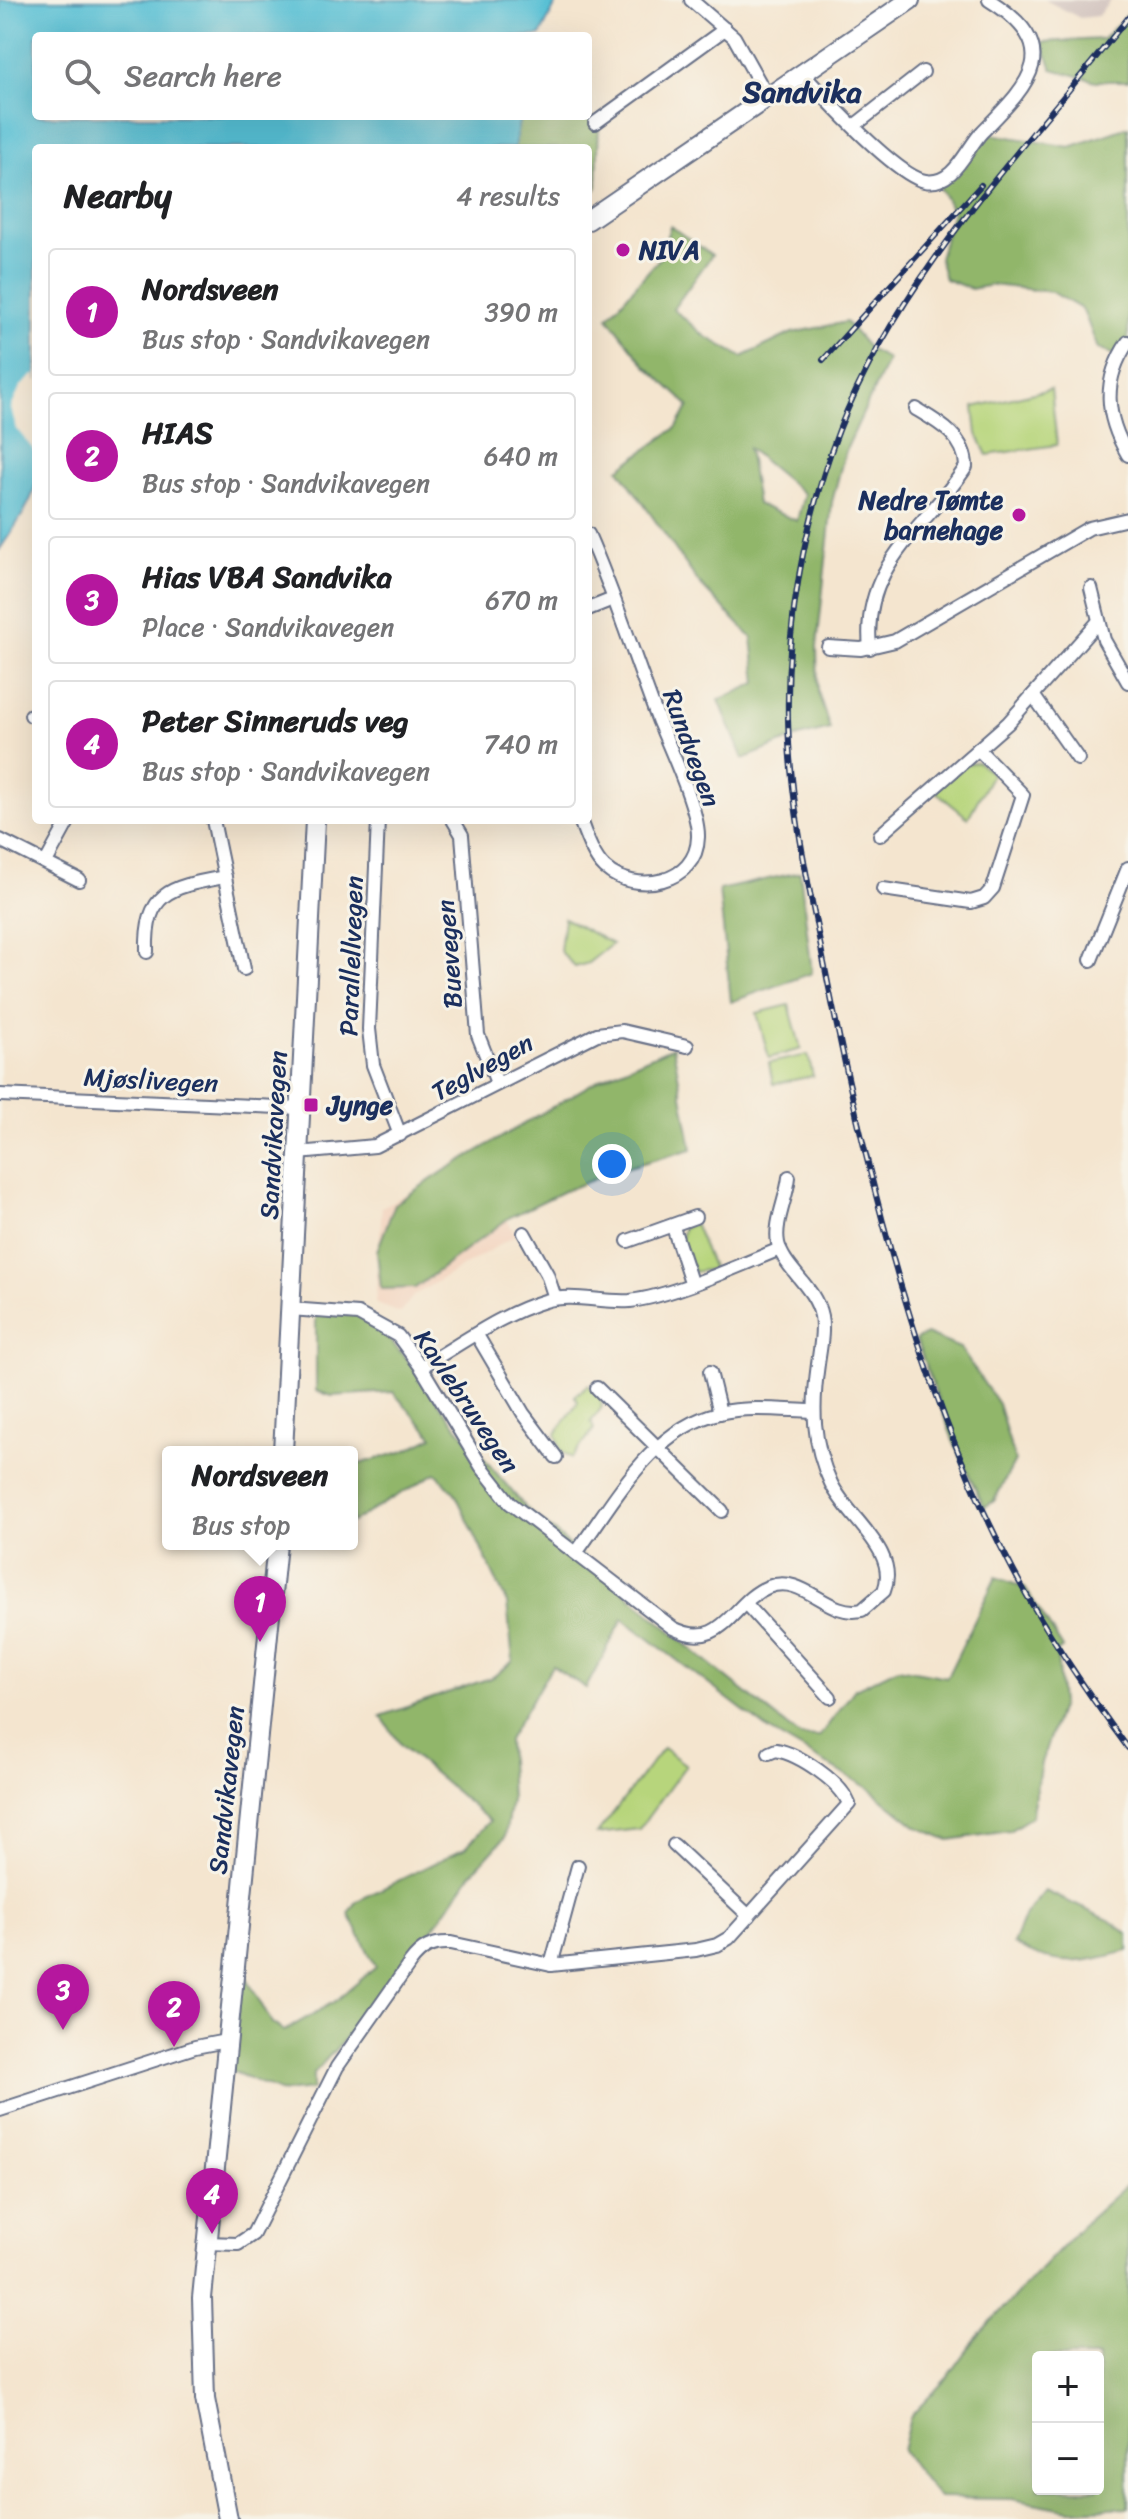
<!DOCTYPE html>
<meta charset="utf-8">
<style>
:root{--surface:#fff;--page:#f2f2f2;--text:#202124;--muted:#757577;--line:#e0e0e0;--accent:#b5179e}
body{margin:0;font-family:Sriracha,sans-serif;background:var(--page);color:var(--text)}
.controls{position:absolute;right:24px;bottom:24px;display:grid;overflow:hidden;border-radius:8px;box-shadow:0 8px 32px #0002}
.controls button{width:72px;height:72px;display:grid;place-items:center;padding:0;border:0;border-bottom:2px solid var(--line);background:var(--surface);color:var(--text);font:40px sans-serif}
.you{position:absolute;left:612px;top:1164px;width:28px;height:28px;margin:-20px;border:6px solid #fff;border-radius:50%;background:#1a73e8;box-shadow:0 0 0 12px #1a73e833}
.badge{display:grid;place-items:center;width:52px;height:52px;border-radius:50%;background:var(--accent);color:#fff;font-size:26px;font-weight:700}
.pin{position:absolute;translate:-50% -66px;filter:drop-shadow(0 2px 4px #0008)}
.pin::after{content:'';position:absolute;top:42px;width:28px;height:24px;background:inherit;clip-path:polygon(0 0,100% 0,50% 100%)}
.popup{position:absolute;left:162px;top:1446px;width:196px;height:104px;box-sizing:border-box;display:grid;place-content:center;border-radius:8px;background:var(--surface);filter:drop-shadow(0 2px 6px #0005);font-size:26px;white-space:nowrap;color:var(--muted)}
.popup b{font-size:30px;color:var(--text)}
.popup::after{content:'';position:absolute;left:50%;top:100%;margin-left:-16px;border:16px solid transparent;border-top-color:var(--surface)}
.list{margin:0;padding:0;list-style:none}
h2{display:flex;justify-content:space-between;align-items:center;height:104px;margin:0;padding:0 32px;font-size:34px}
h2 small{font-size:26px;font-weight:400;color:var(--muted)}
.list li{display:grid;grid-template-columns:52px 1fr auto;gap:24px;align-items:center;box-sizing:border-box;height:128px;margin:0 16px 16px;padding:0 16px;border:2px solid var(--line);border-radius:8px}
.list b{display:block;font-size:30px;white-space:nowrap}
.list p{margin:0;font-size:26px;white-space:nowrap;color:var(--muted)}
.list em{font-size:26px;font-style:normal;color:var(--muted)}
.icon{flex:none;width:44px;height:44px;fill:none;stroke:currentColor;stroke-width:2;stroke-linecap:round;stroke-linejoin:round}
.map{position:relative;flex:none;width:1128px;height:2519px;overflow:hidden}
.search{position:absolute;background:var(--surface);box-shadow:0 8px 32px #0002;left:32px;top:32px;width:560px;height:88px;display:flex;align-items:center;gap:20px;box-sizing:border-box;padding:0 28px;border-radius:8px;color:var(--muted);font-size:30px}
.panel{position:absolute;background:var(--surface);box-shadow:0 8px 32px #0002;left:32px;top:144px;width:560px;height:680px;border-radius:8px}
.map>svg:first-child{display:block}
.built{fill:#f3d4bf}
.industrial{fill:#cfc0bb}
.green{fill:#b7d57b;stroke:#69826c;stroke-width:2}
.forest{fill:#91b66b;stroke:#567264;stroke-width:2;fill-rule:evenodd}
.water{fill:#57bfd4;stroke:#397799;stroke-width:2}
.pier{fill:#f4e5cf}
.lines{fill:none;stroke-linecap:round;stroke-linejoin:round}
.street-casing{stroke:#676f86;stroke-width:16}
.secondary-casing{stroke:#676f86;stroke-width:22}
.street{stroke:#fff;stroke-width:12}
.secondary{stroke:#fff;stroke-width:18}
.rail-casing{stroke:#1b2f5e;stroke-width:6}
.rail{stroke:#f7f3e8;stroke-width:3;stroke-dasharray:9;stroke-linecap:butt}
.poi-dot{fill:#b5179e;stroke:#f7f3e8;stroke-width:3}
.labels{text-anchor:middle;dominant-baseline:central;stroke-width:6;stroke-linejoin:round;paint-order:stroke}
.poi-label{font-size:26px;font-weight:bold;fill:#1b2f5e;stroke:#f7f3e8;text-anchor:start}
.street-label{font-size:26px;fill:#1b2f5e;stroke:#f7f3e8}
.quarter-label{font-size:30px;font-weight:bold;fill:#1b2f5e;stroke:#f7f3e8}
</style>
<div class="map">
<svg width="1128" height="2519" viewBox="0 0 1128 2519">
<rect width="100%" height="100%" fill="#f7f3e8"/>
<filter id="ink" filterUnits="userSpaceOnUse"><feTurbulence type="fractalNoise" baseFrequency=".0125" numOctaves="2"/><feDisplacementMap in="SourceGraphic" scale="16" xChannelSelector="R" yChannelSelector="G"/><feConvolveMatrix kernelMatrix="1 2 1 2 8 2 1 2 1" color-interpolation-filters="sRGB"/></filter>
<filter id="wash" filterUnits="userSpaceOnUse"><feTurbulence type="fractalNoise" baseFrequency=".006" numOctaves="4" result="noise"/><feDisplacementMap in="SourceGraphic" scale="32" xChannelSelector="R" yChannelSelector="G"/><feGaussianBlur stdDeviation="1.8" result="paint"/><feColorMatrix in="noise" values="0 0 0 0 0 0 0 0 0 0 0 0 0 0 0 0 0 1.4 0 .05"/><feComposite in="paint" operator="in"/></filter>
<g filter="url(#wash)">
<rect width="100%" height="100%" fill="#f4e5cf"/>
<polygon class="built" points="472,1160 516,1235 414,1295 400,1313 375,1303 382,1207"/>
<polygon class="industrial" points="1045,0 1111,0 1098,16 1080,18"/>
<g class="green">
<polygon points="1051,389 1057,445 987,455 977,434 974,407"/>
<polygon points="978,762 992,774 968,818 935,791 966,764"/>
<polygon points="564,918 612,944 588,963 575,967 560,951"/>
<polygon points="789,1005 801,1049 769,1058 757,1013"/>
<polygon points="808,1055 813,1076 773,1084 769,1063"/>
<polygon points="694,1223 713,1269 694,1272 681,1239 683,1228"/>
<polygon points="588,1385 600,1398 602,1407 591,1422 594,1429 572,1458 561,1451 556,1434 578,1402 575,1396"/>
<polygon points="663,1748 686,1765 639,1829 597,1834"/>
</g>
<g class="forest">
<polygon points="1128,14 1128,81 1096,81 1052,69 1042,42 1103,39"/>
<polygon points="588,115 599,120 597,187 588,200 588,148 514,148 520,116"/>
<polygon points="1128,127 1128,347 1122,358 1098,349 1083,310 1052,292 992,285 971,289 945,279 939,258 953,211 933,178 945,172 985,133 1070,147"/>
<path d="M670,226L712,255L673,309L705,336L742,357L792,333L846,322L870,350L888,359L845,452L832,502L817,647L818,692L830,729L795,738L743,759L719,700L757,683L752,638L699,583L619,469L677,427L689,406L645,365L608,317L660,258ZM748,448L804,494L797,521L757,504Z"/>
<polygon points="800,872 812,973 731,1002 719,890"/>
<polygon points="673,1047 692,1149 615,1171 564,1191 510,1217 415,1288 381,1289 377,1251 395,1204 444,1171 600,1079"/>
<polygon points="316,1307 366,1314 414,1367 448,1416 526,1508 707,1662 800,1736 819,1737 855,1689 898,1668 947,1677 996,1577 1025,1588 1063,1648 1057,1652 1061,1704 1041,1763 1031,1817 1009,1831 949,1840 917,1827 870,1789 770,1731 623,1619 586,1688 552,1666 508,1740 511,1800 505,1837 472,1873 394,1985 313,2074 313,2089 282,2092 229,2070 243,1972 272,2023 284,2031 337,2000 376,1967 349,1914 357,1901 465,1848 490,1821 401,1745 381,1716 493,1677 513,1661 507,1603 455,1493 436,1473 352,1522 352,1466 405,1451 433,1437 393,1392 332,1396 316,1391"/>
<polygon points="926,1334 960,1348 998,1404 1015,1461 994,1501 984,1507 955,1445 916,1340"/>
<path d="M1045,1891L1109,1920L1128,1934V1951C1081,1963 1058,1969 1013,1944L1025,1915Z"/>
<path d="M1128,2184V2507L1070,2510L1012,2499L939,2498L902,2451L910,2417L948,2377L979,2334L1086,2222ZM1038,2357H1098V2489H1038Z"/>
</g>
<path class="water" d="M0,0H556V4L540,36H36V116H520L514,148H36V379L15,401C17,430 32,432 36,452C44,491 20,518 0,549Z"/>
<polygon class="pier" points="36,373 36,384 19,402 20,419 36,444 36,453 16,428 11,408 21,386"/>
</g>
<g filter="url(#ink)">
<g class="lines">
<g class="street-casing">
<g id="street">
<polyline points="691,0 734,37 767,96"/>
<path d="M802,73C823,96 897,176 925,181C954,186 966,149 982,132C1028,85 1067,49 989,0"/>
<polyline points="595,123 725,29"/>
<polyline points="854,126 923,72"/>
<path d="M1128,342C1102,380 1105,416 1128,455"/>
<polyline points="1091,588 1104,640 1128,682"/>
<polyline points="588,609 613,599"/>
<polyline points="828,647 861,649 895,641 1089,528 1128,519"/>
<path d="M870,648C861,564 926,528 966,467C966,437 938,422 916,409"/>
<polyline points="1033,695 1078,759"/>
<polyline points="31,715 36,718"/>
<polyline points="213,820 244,969"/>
<polyline points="378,820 369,1029 373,1065 400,1135"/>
<polyline points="453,820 462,835 478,1035 497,1083"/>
<path d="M580,820C586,836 593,857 605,868C635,895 697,884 698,837C699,811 670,748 659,722C635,660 615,595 588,534"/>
<polyline points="880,835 1008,723 1098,622"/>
<polyline points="0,840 79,880"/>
<polyline points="46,862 69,820"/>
<polyline points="883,889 971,902 984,898 993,888 1023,795 978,749"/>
<path d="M147,952C145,890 172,887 225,877"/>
<polyline points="1091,960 1128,868"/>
<polyline points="0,1095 300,1108"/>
<polyline points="298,1153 375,1146 597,1034 622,1031 687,1046"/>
<polyline points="673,1227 691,1282"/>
<polyline points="524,1233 547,1274 555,1298"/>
<polyline points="628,1241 695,1217"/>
<path d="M290,1309L358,1314L398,1336L421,1367L481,1466L510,1503L673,1628C723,1653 732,1601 768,1587C804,1573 827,1618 862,1610L884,1591C900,1551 848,1519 831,1483C812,1443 812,1407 818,1364C820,1349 824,1331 821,1316C815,1286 783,1268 778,1243C774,1223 787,1198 789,1177"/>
<polyline points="477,1335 523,1413 556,1457"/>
<path d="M421,1367C461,1344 501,1314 545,1301C572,1293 602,1303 630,1301C673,1296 738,1266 780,1249"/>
<polyline points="710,1372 720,1413"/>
<polyline points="597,1388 722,1511"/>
<path d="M576,1553C614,1502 651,1429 719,1413C748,1406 782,1410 812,1411"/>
<polyline points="747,1605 830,1697"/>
<polyline points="674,1845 749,1916"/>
<polyline points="551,1965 578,1866"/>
<polyline points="0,2110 195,2047 226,2041"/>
<path d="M206,2243L238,2244L253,2234L337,2067L410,1963C421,1948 432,1942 451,1943L551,1965L696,1950L717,1945L729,1938L849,1804C841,1782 799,1754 776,1750L769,1753"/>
</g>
</g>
<g class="secondary-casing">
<g id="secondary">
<polyline points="588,220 910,0"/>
<polyline points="283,1452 315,820"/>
<polyline points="228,2519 205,2399 202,2298 277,1544"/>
</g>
</g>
<use href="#street" class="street"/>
<use href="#secondary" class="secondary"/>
<g class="rail-casing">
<g id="rail">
<path d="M1128,18C1026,146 899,276 839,430C804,521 786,622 788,719C790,808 811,896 828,983C867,1176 920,1397 1014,1572C1047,1634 1086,1691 1128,1748"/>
<polyline points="823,360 981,185"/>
</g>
</g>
<use href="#rail" class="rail"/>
</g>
</g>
<g class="poi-dot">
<circle cx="623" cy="250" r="8"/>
<circle cx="1019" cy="515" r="8"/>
<rect x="303" y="1097" width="16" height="16" rx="4"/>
</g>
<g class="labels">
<g class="poi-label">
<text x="639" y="250">NIVA</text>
<text x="1003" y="500" text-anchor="end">Nedre Tømte<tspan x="1003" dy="30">barnehage</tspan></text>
<text x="327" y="1105">Jynge</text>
</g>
<g class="street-label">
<text transform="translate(692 748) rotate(70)">Rundvegen</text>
<text transform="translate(449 954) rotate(-94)">Buevegen</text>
<text transform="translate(351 956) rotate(-88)">Parallellvegen</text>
<text transform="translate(482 1067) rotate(-29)">Teglvegen</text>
<text transform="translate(151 1080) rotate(3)">Mjøslivegen</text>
<text transform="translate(273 1135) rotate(-87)">Sandvikavegen</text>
<text transform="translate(467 1401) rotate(56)">Kavlebruvegen</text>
<text transform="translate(226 1790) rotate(-84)">Sandvikavegen</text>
</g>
<g class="quarter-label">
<text x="802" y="92">Sandvika</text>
</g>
</g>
</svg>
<div class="controls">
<button>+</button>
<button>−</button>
</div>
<div class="you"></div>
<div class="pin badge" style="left:260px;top:1642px">1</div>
<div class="popup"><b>Nordsveen</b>Bus stop</div>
<div class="pin badge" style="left:174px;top:2047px">2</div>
<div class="pin badge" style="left:63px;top:2030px">3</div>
<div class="pin badge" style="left:212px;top:2234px">4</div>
<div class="search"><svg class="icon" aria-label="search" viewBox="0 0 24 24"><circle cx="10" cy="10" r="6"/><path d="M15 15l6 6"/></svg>Search here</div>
<section class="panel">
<h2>Nearby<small>4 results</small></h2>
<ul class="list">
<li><span class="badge">1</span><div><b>Nordsveen</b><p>Bus stop · Sandvikavegen</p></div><em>390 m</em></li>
<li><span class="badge">2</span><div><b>HIAS</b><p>Bus stop · Sandvikavegen</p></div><em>640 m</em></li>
<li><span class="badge">3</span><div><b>Hias VBA Sandvika</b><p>Place · Sandvikavegen</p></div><em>670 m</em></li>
<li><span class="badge">4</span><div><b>Peter Sinneruds veg</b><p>Bus stop · Sandvikavegen</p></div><em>740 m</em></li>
</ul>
</section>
</div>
